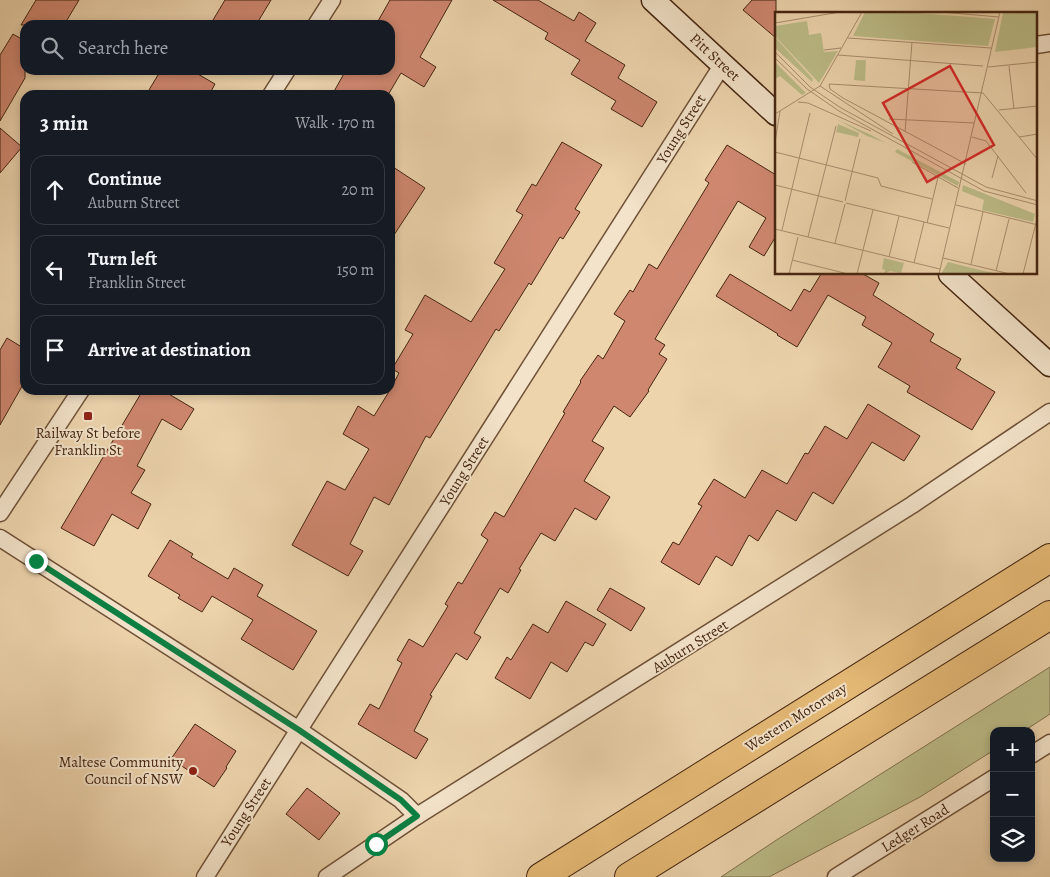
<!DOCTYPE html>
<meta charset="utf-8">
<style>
:root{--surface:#171b24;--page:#20242c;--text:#f1f3f6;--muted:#9ea1a6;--line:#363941}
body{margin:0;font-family:Alegreya,serif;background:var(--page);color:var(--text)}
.controls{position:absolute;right:15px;bottom:15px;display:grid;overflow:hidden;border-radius:10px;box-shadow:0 2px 8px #0003}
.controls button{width:45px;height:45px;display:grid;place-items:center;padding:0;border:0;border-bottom:1px solid var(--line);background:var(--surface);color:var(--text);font:25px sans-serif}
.stop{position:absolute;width:15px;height:15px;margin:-11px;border:4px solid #0b8043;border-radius:50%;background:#fff}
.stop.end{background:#0b8043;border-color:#fff;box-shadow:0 1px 5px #0008}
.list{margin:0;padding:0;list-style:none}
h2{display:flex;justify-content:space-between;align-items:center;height:65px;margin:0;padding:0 20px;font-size:21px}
h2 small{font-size:16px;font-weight:400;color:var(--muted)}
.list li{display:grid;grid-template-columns:32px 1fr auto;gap:15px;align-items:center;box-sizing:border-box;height:70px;margin:0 10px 10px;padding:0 10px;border:1px solid var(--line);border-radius:15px}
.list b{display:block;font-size:19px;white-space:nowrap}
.list p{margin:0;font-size:16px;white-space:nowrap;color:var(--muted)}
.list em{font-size:16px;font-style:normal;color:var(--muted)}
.icon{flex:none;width:28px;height:28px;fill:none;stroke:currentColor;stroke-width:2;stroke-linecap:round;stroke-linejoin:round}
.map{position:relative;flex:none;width:1050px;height:877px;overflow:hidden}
.search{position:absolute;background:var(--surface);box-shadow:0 2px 8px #0003;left:20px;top:20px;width:375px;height:55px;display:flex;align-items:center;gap:12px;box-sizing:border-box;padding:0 18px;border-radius:15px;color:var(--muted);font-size:19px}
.panel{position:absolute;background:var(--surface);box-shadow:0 2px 8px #0003;left:20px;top:90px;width:375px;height:305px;border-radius:15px}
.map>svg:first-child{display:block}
.green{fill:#bcbc88;stroke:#80704c}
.building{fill:#cf8770;stroke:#452510}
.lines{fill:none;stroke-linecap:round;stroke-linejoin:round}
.minor-casing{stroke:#6f5137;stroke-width:19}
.secondary-casing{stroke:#452510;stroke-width:25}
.motorway-casing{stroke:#452510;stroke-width:30}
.minor{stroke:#f3e3ca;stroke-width:16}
.secondary{stroke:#f3e3ca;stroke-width:22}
.motorway{stroke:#e6ba76;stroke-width:28}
.route{stroke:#0b8043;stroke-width:6}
.poi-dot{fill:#8f2418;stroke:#f3e3ca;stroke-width:2}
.labels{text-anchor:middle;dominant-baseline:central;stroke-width:4;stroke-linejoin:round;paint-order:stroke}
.street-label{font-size:15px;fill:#452510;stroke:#f3e3ca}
.poi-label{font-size:15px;fill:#452510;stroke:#f3e3ca}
.inset-road{fill:none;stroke:#aa8e6e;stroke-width:1}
.view{fill:#d62828;fill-opacity:0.15;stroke:#d62828;stroke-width:2.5}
.inset-edge{fill:none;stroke:#452510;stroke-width:2.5}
</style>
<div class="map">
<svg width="1050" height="877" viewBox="0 0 1050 877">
<rect width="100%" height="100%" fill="#edd4ad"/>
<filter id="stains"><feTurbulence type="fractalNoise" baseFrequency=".004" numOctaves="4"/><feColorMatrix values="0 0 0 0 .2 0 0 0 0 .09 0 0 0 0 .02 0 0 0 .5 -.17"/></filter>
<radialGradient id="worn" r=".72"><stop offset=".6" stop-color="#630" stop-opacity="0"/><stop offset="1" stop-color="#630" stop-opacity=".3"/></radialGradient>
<polygon class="green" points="1050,667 1050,714 1024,731 994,731 994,750 920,797 769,877 721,877 778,839"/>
<g class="building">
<polygon points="36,0 79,0 64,25 21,25"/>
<polygon points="225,0 271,0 256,25 210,25"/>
<polygon points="390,0 452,0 420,57 436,67 424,87 401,73 388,95 332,95 346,70 390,70 390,25 385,25 378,21"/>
<polygon points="493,0 538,0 574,21 579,12 596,23 585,41 625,65 618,78 657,102 642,127 611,109 616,101 571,74 580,60 545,39 548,33"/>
<polygon points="752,0 776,0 776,38 743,10"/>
<polygon points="13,34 25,41 25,78 0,121 0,55"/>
<polygon points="161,70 191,70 215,84 209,95 146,95"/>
<polygon points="0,128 22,147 0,173"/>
<polygon points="562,142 602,165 575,209 580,212 563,239 560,237 531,285 529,283 499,331 496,329 430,438 426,436 389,505 374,497 350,544 363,551 348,576 292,545 327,481 345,490 369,449 343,434 358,406 374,416 390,390 399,373 392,369 413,334 405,330 425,295 471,322 505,269 494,263 523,215 516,211 532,184 536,186"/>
<polygon points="727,145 776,175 776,236 764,256 749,247 766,218 738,201 655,339 665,345 659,354 667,359 648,390 649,391 630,417 614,406 592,441 604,448 584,481 610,497 596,520 575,508 555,541 541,533 519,569 521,570 508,593 500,588 474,633 481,637 467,660 456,653 430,695 432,696 414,731 428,739 416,759 358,724 370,704 379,709 402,663 397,660 409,639 423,647 448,606 445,604 458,582 462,584 488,540 481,535 495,512 504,517 565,413 563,412 581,382 580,381 598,355 603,359 625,321 614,314 630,290 633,292 649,264 657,269 709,183 705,180"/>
<polygon points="390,165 425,188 390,241"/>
<polygon points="730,274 791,311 804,289 810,292 821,274 863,274 879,283 873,295 934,334 930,341 961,359 956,368 995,392 972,430 907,392 910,386 878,367 892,343 862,325 866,317 828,295 797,347 777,335 778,334 716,296"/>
<polygon points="7,338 25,349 25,381 0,425 0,350"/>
<polygon points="143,390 162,390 194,409 181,430 162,419 137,466 145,470 131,493 151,504 138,529 112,514 94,546 61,528"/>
<polygon points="868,404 920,436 904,461 872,442 833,504 813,492 796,521 777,510 758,541 749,535 732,566 716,556 699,585 661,562 673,542 679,545 702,506 698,504 714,479 745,498 762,470 787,484 805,453 808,454 825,426 847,439"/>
<polygon points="170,540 193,554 191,557 228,579 234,568 263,585 257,596 317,631 293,670 241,639 253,620 212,596 202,612 178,598 180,595 148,576"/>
<polygon points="610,588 645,608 631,631 597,610"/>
<polygon points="566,601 606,624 593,646 585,642 567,672 551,662 530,699 495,678 507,657 511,660 533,624 548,633"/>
<polygon points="195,724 236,751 226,767 227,768 214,787 171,759"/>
<polygon points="307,788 340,813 319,840 286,814"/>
</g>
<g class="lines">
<g class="minor-casing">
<g id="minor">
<polyline points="316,25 332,0"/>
<polyline points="1036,45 1050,43"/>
<polyline points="271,95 287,70"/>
<polyline points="0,513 81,390"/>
<polyline points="0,538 299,730 401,800 417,816"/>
<polyline points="1031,755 1050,743"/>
<polyline points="205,877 723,64"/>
<polyline points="327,877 417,816 912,505 1050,412"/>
<polyline points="836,877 994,778"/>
</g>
</g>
<g class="secondary-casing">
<g id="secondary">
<polyline points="653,0 776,114"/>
<polyline points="950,274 1050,365"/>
</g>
</g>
<g class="motorway-casing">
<g id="motorway">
<polyline points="541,877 1050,558"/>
<polyline points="629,877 1050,615"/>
</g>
</g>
<use href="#minor" class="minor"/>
<use href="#secondary" class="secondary"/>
<use href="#motorway" class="motorway"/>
</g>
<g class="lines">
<polyline class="route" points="36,561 299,730 401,800 417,816 376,844"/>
</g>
<g class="poi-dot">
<rect x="83" y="411" width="10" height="10" rx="2.5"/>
<circle cx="193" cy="771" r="5"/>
</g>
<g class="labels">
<g class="street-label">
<text transform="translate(715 57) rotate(43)">Pitt Street</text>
<text transform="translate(681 129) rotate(-58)">Young Street</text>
<text transform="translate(464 471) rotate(-58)">Young Street</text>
<text transform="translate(690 646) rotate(-32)">Auburn Street</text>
<text transform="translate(796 717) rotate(-32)">Western Motorway</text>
<text transform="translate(246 812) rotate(-57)">Young Street</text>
<text transform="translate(915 828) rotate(-32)">Ledger Road</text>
</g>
<g class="poi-label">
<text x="88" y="433">Railway St before<tspan x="88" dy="17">Franklin St</tspan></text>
<text x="183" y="762" text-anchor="end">Maltese Community<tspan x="183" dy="17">Council of NSW</tspan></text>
</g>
</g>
<g transform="translate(775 12)">
<rect width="262" height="262" fill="#edd4ad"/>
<path d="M90,0H130L220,7L213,34L78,24ZM228,0H262V35L220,40ZM32,9L34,23L46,21L49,40L63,39L44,71L0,24V14ZM0,25L38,67L37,70L0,36ZM81,48H91L90,69L79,68ZM0,50L31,81L27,83L5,64L0,67ZM61,107L96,123L111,131L92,124ZM63,112L84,121L83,125L61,120ZM122,137L184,170L183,174L120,140ZM188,173L260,202L258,210L207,198L209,188L187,179ZM109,246L129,251L126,261L115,259L109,262L110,258L107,257ZM173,250L209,259L224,262H166Z" fill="#bcbc88"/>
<path class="inset-road" d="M166,0L224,5M0,11L65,0M73,26L216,36M49,38L66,36M0,40L35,75L66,96L211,175L263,189M63,43L208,54M0,46L32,77L64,99L209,179L263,193M234,54L239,97M213,55L263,50M45,74L118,122M23,90L33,91L96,119M224,98L263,94M0,102L45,74L87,0M114,107L199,111M130,120L137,30M197,125L211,129L251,181M244,125L263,122M0,130L5,99M0,140L103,166L106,174L157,187M137,150L183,176M191,152L68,86L55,77L54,72L208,81L263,148M217,166L223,144M0,173L68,190M70,189L85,127M71,191L174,216M181,193L263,213M152,211L163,165M0,217L165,257M7,218L35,101M33,225L61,114M60,231L70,192M114,245L124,204M168,246L235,262M17,248L73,262M139,251L149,210M196,252L208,200M221,259L234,207M14,262L23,225M82,262L98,198M164,262L225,0M248,262L263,203"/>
<path class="view" d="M175,54L219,133L152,170L108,91Z"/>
<rect width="262" height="262" class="inset-edge"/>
</g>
<rect width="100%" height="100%" filter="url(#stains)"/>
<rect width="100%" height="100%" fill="url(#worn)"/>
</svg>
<div class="controls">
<button>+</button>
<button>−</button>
<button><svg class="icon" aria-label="layers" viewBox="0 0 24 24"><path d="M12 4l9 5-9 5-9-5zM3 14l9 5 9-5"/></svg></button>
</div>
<div class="stop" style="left:376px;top:844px"></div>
<div class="stop end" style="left:36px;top:561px"></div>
<div class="search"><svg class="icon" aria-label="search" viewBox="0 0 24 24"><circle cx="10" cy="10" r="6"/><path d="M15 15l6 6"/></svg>Search here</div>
<section class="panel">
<h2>3 min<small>Walk · 170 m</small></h2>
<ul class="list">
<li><svg class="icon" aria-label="ahead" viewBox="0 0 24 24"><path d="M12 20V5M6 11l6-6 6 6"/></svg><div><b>Continue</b><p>Auburn Street</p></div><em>20 m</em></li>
<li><svg class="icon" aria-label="left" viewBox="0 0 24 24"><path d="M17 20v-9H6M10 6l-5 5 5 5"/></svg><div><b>Turn left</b><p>Franklin Street</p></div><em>150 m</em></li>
<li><svg class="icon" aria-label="arrive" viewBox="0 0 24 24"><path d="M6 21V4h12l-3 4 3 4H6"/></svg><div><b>Arrive at destination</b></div></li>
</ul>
</section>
</div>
